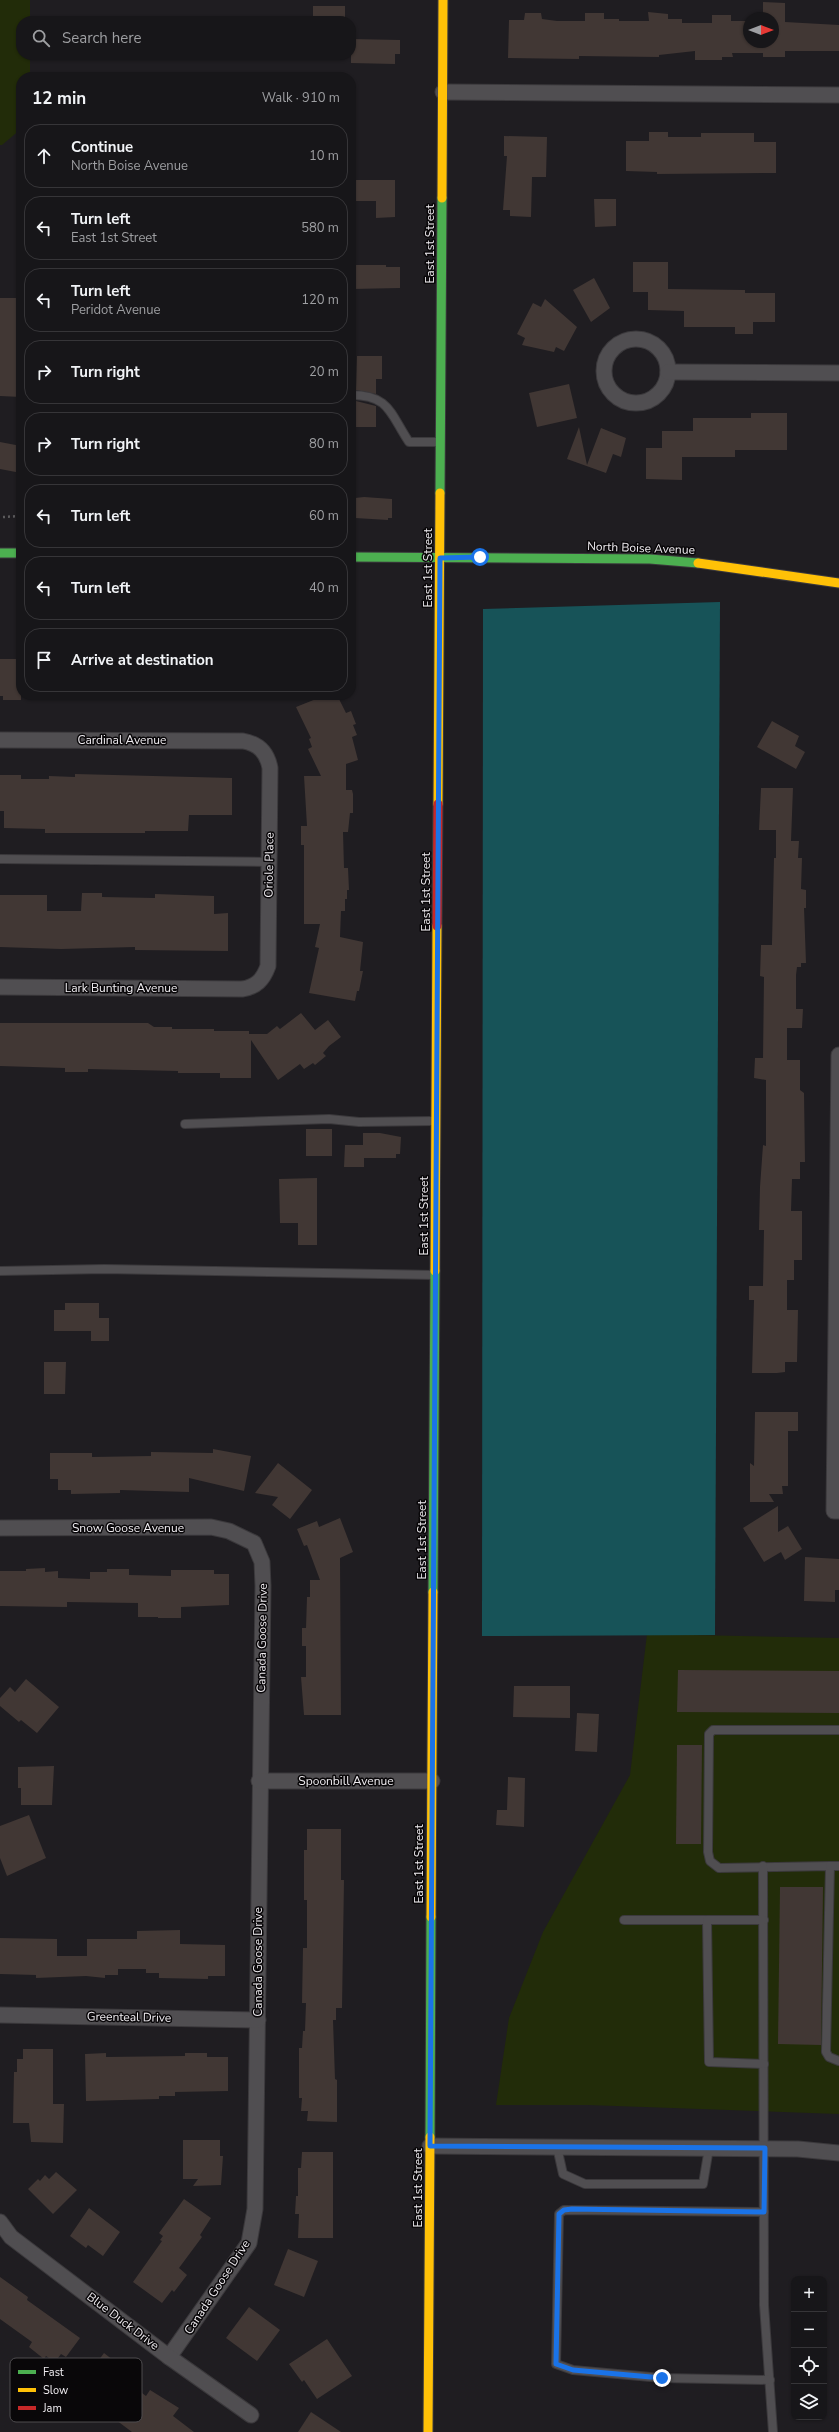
<!DOCTYPE html>
<meta charset="utf-8">
<style>
:root{--surface:#171619;--page:#242326;--text:#f1f3f6;--muted:#9e9fa2;--line:#363538}
body{margin:0;font-family:"Nunito Sans",sans-serif;background:var(--page);color:var(--text)}
.controls{position:absolute;right:12px;bottom:12px;display:grid;overflow:hidden;border-radius:8px;box-shadow:0 1px 3px #0004}
.controls button{width:36px;height:36px;display:grid;place-items:center;padding:0;border:0;border-bottom:1px solid var(--line);background:var(--surface);color:var(--text);font:20px sans-serif}
.compass{position:absolute;left:743px;top:12px;width:36px;height:36px;border-radius:50%;background:var(--surface);box-shadow:0 1px 3px #0004;rotate:90deg}
.stop{position:absolute;width:12px;height:12px;margin:-9px;border:3px solid #1a73e8;border-radius:50%;background:#fff}
.stop.end{background:#1a73e8;border-color:#fff;box-shadow:0 1px 4px #0008}
.list{margin:0;padding:0;list-style:none}
h2{display:flex;justify-content:space-between;align-items:center;height:52px;margin:0;padding:0 16px;font-size:17px}
h2 small{font-size:13px;font-weight:400;color:var(--muted)}
.list li{display:grid;grid-template-columns:26px 1fr auto;gap:12px;align-items:center;box-sizing:border-box;height:64px;margin:0 8px 8px;padding:0 8px;border:1px solid var(--line);border-radius:16px}
.list b{display:block;font-size:15px;white-space:nowrap}
.list p{margin:0;font-size:13px;white-space:nowrap;color:var(--muted)}
.list em{font-size:13px;font-style:normal;color:var(--muted)}
.icon{flex:none;width:22px;height:22px;fill:none;stroke:currentColor;stroke-width:2;stroke-linecap:round;stroke-linejoin:round}
.map{position:relative;flex:none;width:839px;height:2432px;overflow:hidden}
.search{position:absolute;background:var(--surface);box-shadow:0 1px 3px #0004;left:16px;top:16px;width:340px;height:44px;display:flex;align-items:center;gap:10px;box-sizing:border-box;padding:0 14px;border-radius:16px;color:var(--muted);font-size:15px}
.panel{position:absolute;background:var(--surface);box-shadow:0 1px 3px #0004;left:16px;top:72px;width:340px;height:628px;border-radius:16px}
.map>svg:first-child{display:block}
.green{fill:#222c09}
.water{fill:#175358}
.building{fill:#413734}
.lines{fill:none;stroke-linecap:round;stroke-linejoin:round}
.lane-casing{stroke:#3b393c;stroke-width:10}
.street-casing{stroke:#3b393c;stroke-width:17}
.fast-casing{stroke:#3b393c;stroke-width:11}
.slow-casing{stroke:#3b393c;stroke-width:11}
.jam-casing{stroke:#3b393c;stroke-width:11}
.path{stroke:#5c5b5d;stroke-width:2.5;stroke-dasharray:2 3;stroke-linecap:butt}
.lane{stroke:#504e51;stroke-width:8}
.street{stroke:#504e51;stroke-width:15}
.fast{stroke:#4caf50;stroke-width:9}
.slow{stroke:#ffc107;stroke-width:9}
.jam{stroke:#c62828;stroke-width:9}
.route{stroke:#1a73e8;stroke-width:5}
.labels{text-anchor:middle;dominant-baseline:central;stroke-width:3;stroke-linejoin:round;paint-order:stroke}
.street-label{font-size:12px;fill:#f0edf1;stroke:#090709}
.key{fill:#090709;stroke:#4e4c4f;stroke-width:1}
.key-label{font-size:11px;fill:#f0edf1}
</style>
<div class="map">
<svg width="839" height="2432" viewBox="0 0 839 2432">
<rect width="100%" height="100%" fill="#1f1d21"/>
<g class="green">
<polygon points="0,0 30,0 30,21 21,21 21,55 30,55 30,77 21,77 21,129 2,145 0,145"/>
<polygon points="647,1634 839,1638 839,2114 588,2105 496,2105 509,2018 543,1932 630,1775"/>
</g>
<polygon class="water" points="720,602 715,1635 482,1636 483,609"/>
<g class="building">
<polygon points="763,2 785,3 785,22 839,25 839,51 785,51 785,57 763,57 763,53 732,53 733,57 722,57 722,60 695,60 695,51 659,55 659,57 579,56 579,59 508,58 509,20 524,20 525,13 541,13 542,19 557,21 585,21 585,13 604,13 604,19 619,19 619,21 649,21 648,12 668,14 668,19 682,19 682,23 712,23 712,15 731,15 731,21 749,21 749,42 773,42 773,18 763,18"/>
<rect x="313" y="6" width="32" height="15"/>
<polygon points="351,39 400,40 400,54 395,54 395,64 351,63"/>
<polygon points="649,132 668,132 668,137 701,137 701,133 754,133 754,142 776,142 776,173 657,174 657,172 626,171 626,141 649,141"/>
<polygon points="504,136 547,137 546,177 532,177 531,217 510,216 510,210 503,210 507,156 504,156"/>
<polygon points="351,180 395,180 395,217 376,218 376,201 351,201"/>
<polygon points="594,199 616,199 616,226 595,227"/>
<polygon points="633,262 668,262 668,289 745,290 745,293 775,293 775,322 753,322 753,334 735,334 735,327 684,327 684,311 648,310 648,292 633,292"/>
<polygon points="351,265 386,265 386,267 400,267 400,288 352,289"/>
<polygon points="594,278 610,308 591,322 573,290"/>
<polygon points="0,298 21,298 21,397 0,396"/>
<polygon points="545,299 577,327 564,351 556,347 554,352 522,345 525,338 517,334 533,303 541,307"/>
<polygon points="357,356 382,356 382,379 376,379 376,394 356,390"/>
<polygon points="569,384 577,418 537,427 529,393"/>
<polygon points="356,401 376,406 376,427 351,427 351,405 356,405"/>
<polygon points="751,413 787,413 787,450 735,450 735,457 682,457 682,480 646,479 646,448 662,448 662,431 693,431 693,418 751,418"/>
<polygon points="579,427 587,465 601,428 626,438 621,457 613,454 606,473 567,459"/>
<polygon points="0,442 21,446 21,473 0,469"/>
<polygon points="364,497 392,499 392,518 388,518 388,520 355,518 355,498"/>
<polygon points="0,659 21,659 21,700 3,700 3,696 0,696"/>
<polygon points="326,695 337,695 346,713 351,711 356,724 353,725 357,735 352,737 358,760 346,764 346,790 352,790 353,794 353,813 350,813 348,832 343,832 344,868 348,868 349,890 347,890 347,899 345,899 345,911 341,911 340,937 363,942 360,971 363,971 359,991 357,991 355,1001 309,993 319,948 315,947 320,924 304,924 304,845 301,845 301,826 307,826 304,776 321,776 308,749 312,747 309,739 311,738 296,707"/>
<polygon points="772,721 799,736 795,746 805,752 796,769 757,747"/>
<polygon points="75,774 232,778 232,815 189,815 188,831 145,831 145,833 45,833 45,829 4,828 4,811 0,811 0,775 21,775 21,779 49,779 49,776 75,777"/>
<polygon points="761,788 793,788 791,841 799,841 798,858 802,858 801,889 806,890 806,908 804,908 806,963 801,963 801,967 797,967 796,975 796,1009 803,1009 802,1028 787,1028 787,1060 800,1060 800,1090 804,1093 805,1162 800,1162 800,1179 792,1179 791,1211 802,1211 802,1260 794,1260 794,1280 787,1280 787,1310 798,1310 797,1362 785,1362 785,1372 777,1373 752,1373 754,1300 749,1300 749,1286 763,1286 764,1230 759,1230 760,1187 763,1145 766,1146 766,1080 754,1078 755,1058 763,1058 764,977 760,976 761,945 772,945 772,943 774,858 776,858 776,830 759,830"/>
<polygon points="82,893 102,893 102,897 155,898 155,894 214,896 214,914 228,913 228,951 135,950 135,947 61,949 0,947 0,895 47,895 47,911 81,911"/>
<polygon points="301,1013 315,1030 328,1020 341,1037 329,1046 323,1053 326,1056 315,1065 313,1063 304,1069 300,1064 278,1080 251,1040 251,1078 220,1078 220,1073 178,1073 178,1071 88,1069 88,1072 65,1072 65,1068 0,1066 0,1023 148,1023 154,1027 172,1027 172,1029 214,1029 214,1031 249,1031 249,1034 267,1034 277,1026 280,1029"/>
<rect x="306" y="1129" width="26" height="27"/>
<polygon points="363,1133 380,1133 401,1137 400,1154 396,1154 396,1158 364,1158 364,1167 344,1167 345,1145 363,1145"/>
<polygon points="317,1178 317,1245 298,1245 298,1223 280,1223 279,1179"/>
<polygon points="65,1303 99,1303 99,1318 109,1318 109,1341 91,1341 91,1331 54,1331 54,1310 65,1310"/>
<polygon points="44,1362 66,1362 65,1394 44,1394"/>
<polygon points="755,1412 798,1412 798,1431 788,1431 788,1486 782,1486 783,1494 769,1494 774,1502 750,1502 750,1463 754,1466"/>
<polygon points="213,1449 251,1456 244,1491 189,1478 189,1492 120,1490 120,1493 71,1494 71,1490 58,1490 58,1479 50,1479 50,1453 92,1453 92,1457 151,1456 151,1452 213,1453"/>
<polygon points="278,1463 312,1490 290,1519 272,1505 278,1497 255,1493"/>
<polygon points="778,1506 778,1532 788,1526 802,1549 785,1560 781,1552 764,1562 743,1528"/>
<polygon points="340,1518 353,1552 340,1558 341,1715 304,1715 301,1677 306,1677 306,1646 302,1646 302,1628 306,1628 307,1597 310,1597 310,1580 320,1580 307,1545 304,1546 297,1529 317,1521 319,1527"/>
<polygon points="805,1557 839,1559 839,1590 835,1590 835,1602 804,1601"/>
<polygon points="45,1568 45,1572 58,1571 58,1578 90,1579 90,1572 107,1572 107,1569 129,1569 129,1575 171,1576 171,1570 214,1570 214,1574 229,1574 229,1605 181,1607 181,1618 158,1618 158,1617 138,1617 138,1603 67,1602 67,1607 0,1606 0,1571 26,1571 26,1569"/>
<polygon points="678,1670 839,1671 839,1713 677,1712"/>
<polygon points="26,1679 59,1707 37,1733 21,1720 19,1722 0,1706 0,1698 10,1687 15,1692"/>
<polygon points="514,1686 570,1686 570,1718 513,1717"/>
<polygon points="577,1713 599,1714 597,1752 575,1751"/>
<polygon points="677,1745 702,1745 701,1844 676,1844"/>
<polygon points="54,1766 52,1805 21,1805 21,1788 18,1788 18,1767"/>
<polygon points="508,1777 525,1778 524,1827 496,1825 497,1810 507,1810"/>
<polygon points="29,1815 46,1858 7,1876 0,1858 0,1826"/>
<polygon points="307,1829 341,1829 341,1880 344,1880 342,2008 336,2008 336,2020 333,2020 335,2079 337,2080 337,2122 307,2121 308,2111 301,2111 302,2098 299,2098 299,2048 302,2048 303,2031 305,2031 306,2003 302,2003 303,1948 307,1948 307,1900 304,1900 304,1850 307,1850"/>
<polygon points="780,1887 823,1887 821,2045 778,2044"/>
<polygon points="180,1930 180,1944 225,1945 225,1976 208,1976 208,1979 159,1978 159,1973 146,1973 146,1969 118,1969 118,1975 105,1975 105,1978 86,1976 36,1978 36,1975 0,1974 0,1938 57,1939 57,1956 87,1956 87,1939 137,1939 137,1931"/>
<polygon points="23,2049 53,2049 53,2104 64,2104 63,2143 31,2142 29,2123 13,2123 14,2072 17,2072 17,2059 23,2059"/>
<polygon points="106,2053 106,2057 185,2056 185,2053 207,2053 207,2057 228,2057 228,2091 175,2092 175,2096 159,2096 159,2099 86,2101 85,2054"/>
<polygon points="183,2140 220,2140 220,2156 223,2156 221,2185 193,2186 198,2179 183,2179"/>
<polygon points="302,2152 333,2152 333,2238 298,2238 299,2214 295,2214 296,2196 298,2196 298,2168 301,2168"/>
<polygon points="56,2172 77,2190 53,2214 28,2189 38,2179 40,2181 45,2175 49,2179"/>
<polygon points="184,2199 211,2218 200,2235 202,2237 179,2268 187,2275 174,2292 172,2290 162,2303 133,2282 162,2241 160,2240 163,2236 159,2233"/>
<polygon points="89,2208 120,2232 103,2256 88,2245 86,2248 70,2236"/>
<polygon points="288,2249 318,2261 304,2297 274,2285"/>
<polygon points="0,2277 28,2297 27,2300 80,2338 66,2357 61,2354 55,2362 46,2356 44,2359 29,2347 32,2342 0,2319"/>
<polygon points="249,2307 280,2330 257,2361 226,2338"/>
<polygon points="327,2339 352,2376 317,2399 304,2380 302,2382 289,2364"/>
<polygon points="104,2353 118,2364 116,2367 127,2374 123,2379 146,2396 150,2390 179,2408 173,2416 194,2432 132,2432 116,2420 121,2414 81,2384"/>
<polygon points="311,2412 341,2432 298,2432"/>
</g>
<g class="lines">
<g class="lane-casing">
<g id="lane">
<path d="M351,395C390,395 390,414 409,442H439"/>
<polyline points="0,859 269,862"/>
<polyline points="185,1124 329,1119 359,1122 434,1121"/>
<polyline points="0,1271 104,1269 435,1275"/>
<polyline points="839,1730 713,1730 709,1734 708,1852 710,1861 719,1868 830,1866 826,2052 829,2057 839,2061"/>
<polyline points="763,1866 764,2305 773,2432"/>
<polyline points="830,1866 839,1866"/>
<polyline points="624,1920 707,1920"/>
<polyline points="764,1920 707,1920 709,2062 764,2064"/>
<polyline points="557,2147 563,2174 585,2184 703,2184 709,2148"/>
<polyline points="764,2212 564,2210 559,2214 556,2364 573,2370 662,2378 770,2380"/>
</g>
</g>
<g class="street-casing">
<g id="street">
<polyline points="443,92 839,95"/>
<circle cx="636" cy="371" r="32"/>
<polyline points="668,372 839,373"/>
<path d="M0,740L243,741C259,744 267,752 270,768L268,966C263,980 256,987 242,989L0,987"/>
<polyline points="839,1055 834,1511 839,1511"/>
<polyline points="0,1528 211,1527 229,1531 254,1543 262,1562 263,1586 255,2209 249,2243 169,2357"/>
<polyline points="259,1781 432,1781"/>
<polyline points="0,2015 258,2020"/>
<polyline points="430,2146 798,2149 839,2153"/>
<polyline points="0,2222 11,2237 169,2357 251,2415"/>
</g>
</g>
<g class="fast-casing">
<g id="fast">
<polyline points="440,493 442,198"/>
<polyline points="0,553 21,553"/>
<polyline points="351,557 650,559 698,563"/>
<polyline points="433,1592 435,1271"/>
<polyline points="430,2137 431,1917"/>
</g>
</g>
<g class="slow-casing">
<g id="slow">
<polyline points="442,198 443,0"/>
<polyline points="698,563 839,583"/>
<polyline points="438,804 440,493"/>
<polyline points="435,1271 437,926"/>
<polyline points="431,1917 433,1592"/>
<polyline points="428,2432 430,2137"/>
</g>
</g>
<g class="jam-casing">
<polyline id="jam" points="437,926 438,804"/>
</g>
<polyline class="path" points="3,517 21,516"/>
<use href="#lane" class="lane"/>
<use href="#street" class="street"/>
<use href="#fast" class="fast"/>
<use href="#slow" class="slow"/>
<use href="#jam" class="jam"/>
</g>
<g class="lines">
<polyline class="route" points="480,557 440,558 430,2146 765,2148 764,2212 572,2209 564,2210 559,2214 556,2364 573,2370 662,2378"/>
</g>
<g class="labels">
<g class="street-label">
<text transform="translate(430 244) rotate(-90)">East 1st Street</text>
<text transform="translate(641 548) rotate(2)">North Boise Avenue</text>
<text transform="translate(428 568) rotate(-90)">East 1st Street</text>
<text x="122" y="740">Cardinal Avenue</text>
<text transform="translate(269 865) rotate(-89)">Oriole Place</text>
<text transform="translate(426 892) rotate(-90)">East 1st Street</text>
<text x="121" y="988">Lark Bunting Avenue</text>
<text transform="translate(424 1216) rotate(-90)">East 1st Street</text>
<text x="128" y="1528">Snow Goose Avenue</text>
<text transform="translate(422 1540) rotate(-90)">East 1st Street</text>
<text transform="translate(262 1638) rotate(-89)">Canada Goose Drive</text>
<text x="346" y="1781">Spoonbill Avenue</text>
<text transform="translate(419 1864) rotate(-90)">East 1st Street</text>
<text transform="translate(258 1962) rotate(-90)">Canada Goose Drive</text>
<text transform="translate(129 2017) rotate(1)">Greenteal Drive</text>
<text transform="translate(418 2188) rotate(-90)">East 1st Street</text>
<text transform="translate(217 2287) rotate(-57)">Canada Goose Drive</text>
<text transform="translate(123 2321) rotate(37)">Blue Duck Drive</text>
</g>
</g>
<rect x="10" y="2358" width="132" height="64" rx="6" class="key"/>
<rect x="18" y="2370" width="18" height="4" fill="#4caf50"/>
<rect x="18" y="2388" width="18" height="4" fill="#ffc107"/>
<rect x="18" y="2406" width="18" height="4" fill="#c62828"/>
<g class="key-label">
<text x="43" y="2376">Fast</text>
<text x="43" y="2394">Slow</text>
<text x="43" y="2412">Jam</text>
</g>
</svg>
<div class="controls">
<button>+</button>
<button>−</button>
<button><svg class="icon" aria-label="locate" viewBox="0 0 24 24"><circle cx="12" cy="12" r="6"/><path d="M12 2v4M12 18v4M2 12h4M18 12h4"/></svg></button>
<button><svg class="icon" aria-label="layers" viewBox="0 0 24 24"><path d="M12 4l9 5-9 5-9-5zM3 14l9 5 9-5"/></svg></button>
</div>
<svg class="compass" viewBox="-18 -18 36 36"><path d="M0-13l5 13h-10z" fill="#e53935"/><path d="M0 13l5-13h-10z" fill="#9e9fa2"/></svg>
<div class="stop" style="left:480px;top:557px"></div>
<div class="stop end" style="left:662px;top:2378px"></div>
<div class="search"><svg class="icon" aria-label="search" viewBox="0 0 24 24"><circle cx="10" cy="10" r="6"/><path d="M15 15l6 6"/></svg>Search here</div>
<section class="panel">
<h2>12 min<small>Walk · 910 m</small></h2>
<ul class="list">
<li><svg class="icon" aria-label="ahead" viewBox="0 0 24 24"><path d="M12 20V5M6 11l6-6 6 6"/></svg><div><b>Continue</b><p>North Boise Avenue</p></div><em>10 m</em></li>
<li><svg class="icon" aria-label="left" viewBox="0 0 24 24"><path d="M17 20v-9H6M10 6l-5 5 5 5"/></svg><div><b>Turn left</b><p>East 1st Street</p></div><em>580 m</em></li>
<li><svg class="icon" aria-label="left" viewBox="0 0 24 24"><path d="M17 20v-9H6M10 6l-5 5 5 5"/></svg><div><b>Turn left</b><p>Peridot Avenue</p></div><em>120 m</em></li>
<li><svg class="icon" aria-label="right" viewBox="0 0 24 24"><path d="M7 20v-9h11M14 6l5 5-5 5"/></svg><div><b>Turn right</b></div><em>20 m</em></li>
<li><svg class="icon" aria-label="right" viewBox="0 0 24 24"><path d="M7 20v-9h11M14 6l5 5-5 5"/></svg><div><b>Turn right</b></div><em>80 m</em></li>
<li><svg class="icon" aria-label="left" viewBox="0 0 24 24"><path d="M17 20v-9H6M10 6l-5 5 5 5"/></svg><div><b>Turn left</b></div><em>60 m</em></li>
<li><svg class="icon" aria-label="left" viewBox="0 0 24 24"><path d="M17 20v-9H6M10 6l-5 5 5 5"/></svg><div><b>Turn left</b></div><em>40 m</em></li>
<li><svg class="icon" aria-label="arrive" viewBox="0 0 24 24"><path d="M6 21V4h12l-3 4 3 4H6"/></svg><div><b>Arrive at destination</b></div></li>
</ul>
</section>
</div>
